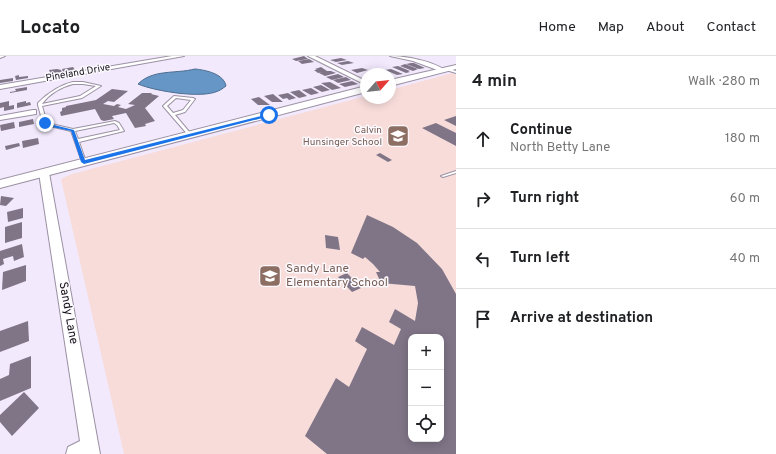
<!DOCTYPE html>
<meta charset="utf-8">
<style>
:root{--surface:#fff;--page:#f2f2f2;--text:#202124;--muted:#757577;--line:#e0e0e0}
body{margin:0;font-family:Overpass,sans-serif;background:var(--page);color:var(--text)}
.controls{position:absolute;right:12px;bottom:12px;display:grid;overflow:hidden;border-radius:8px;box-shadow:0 2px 10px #0003}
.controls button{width:36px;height:36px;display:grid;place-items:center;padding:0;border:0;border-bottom:1px solid var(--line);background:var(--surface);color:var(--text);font:20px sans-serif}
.compass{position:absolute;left:360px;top:12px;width:36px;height:36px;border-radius:50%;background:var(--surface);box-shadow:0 2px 10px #0003;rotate:63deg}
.stop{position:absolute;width:12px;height:12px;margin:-9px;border:3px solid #1a73e8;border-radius:50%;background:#fff}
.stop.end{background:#1a73e8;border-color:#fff;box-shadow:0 1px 4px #0008}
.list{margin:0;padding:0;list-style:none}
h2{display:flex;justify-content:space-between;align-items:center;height:52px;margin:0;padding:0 16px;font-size:17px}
h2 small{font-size:13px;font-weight:400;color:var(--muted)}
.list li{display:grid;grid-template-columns:26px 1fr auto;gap:12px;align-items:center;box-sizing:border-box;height:60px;padding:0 16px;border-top:1px solid var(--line)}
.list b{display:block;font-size:15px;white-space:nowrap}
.list p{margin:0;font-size:13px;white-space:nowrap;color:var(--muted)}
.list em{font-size:13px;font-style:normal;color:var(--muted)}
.icon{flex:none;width:22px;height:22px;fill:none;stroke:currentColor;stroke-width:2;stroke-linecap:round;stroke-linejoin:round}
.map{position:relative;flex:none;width:456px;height:398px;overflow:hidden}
header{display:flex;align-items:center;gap:24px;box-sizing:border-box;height:56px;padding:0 20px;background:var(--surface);border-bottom:1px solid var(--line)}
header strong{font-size:19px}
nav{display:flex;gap:22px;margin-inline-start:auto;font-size:14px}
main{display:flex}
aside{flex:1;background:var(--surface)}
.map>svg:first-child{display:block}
.education{fill:#f7dcda;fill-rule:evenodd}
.water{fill:#6696c5;stroke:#4d6e91}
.building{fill:#7f7587;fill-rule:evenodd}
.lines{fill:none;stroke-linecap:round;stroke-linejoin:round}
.lane-casing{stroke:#9b91a3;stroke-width:2}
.street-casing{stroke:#9b91a3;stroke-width:2}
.secondary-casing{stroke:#9b91a3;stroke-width:2}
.lane{fill:#fff;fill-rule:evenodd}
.street{fill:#fff;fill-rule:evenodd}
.secondary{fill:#fff;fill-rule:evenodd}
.route{fill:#1a73e8}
.labels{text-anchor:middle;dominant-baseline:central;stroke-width:3;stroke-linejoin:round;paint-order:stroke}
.far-street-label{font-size:10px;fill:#141017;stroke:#fcfafe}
.far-education-label{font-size:10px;fill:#785e54;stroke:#fcfafe;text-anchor:end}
.education-label{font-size:12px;fill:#785e54;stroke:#fcfafe;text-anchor:start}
.street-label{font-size:12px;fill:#141017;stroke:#fcfafe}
</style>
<header>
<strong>Locato</strong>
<nav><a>Home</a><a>Map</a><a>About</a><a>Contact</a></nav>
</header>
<main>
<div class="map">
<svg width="456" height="398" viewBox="0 0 456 398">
<rect width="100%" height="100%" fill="#f3e9fd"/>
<path class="education" d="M452,17L456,19V398H124L61,123L72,118L366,40V42H390V34ZM411,281H441V383H411Z"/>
<path class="water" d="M195,13C206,14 224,18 226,30C223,32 221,34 218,35C202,43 154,35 138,28C153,13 175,18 195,13Z"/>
<g class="building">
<polygon points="304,0 308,3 296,5 292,3"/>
<polygon points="341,2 347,4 336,6 330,4"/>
<polygon points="309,3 314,6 302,8 298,5"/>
<polygon points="348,5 354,7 342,9 337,7"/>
<polygon points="411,7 414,7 425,12 419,13 406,8"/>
<polygon points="405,8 418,13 413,15 400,10"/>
<polygon points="398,10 410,15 408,15 410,16 406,17 392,11"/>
<polygon points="73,11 75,14 63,16 62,13"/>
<polygon points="321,11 327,15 331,15 336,17 325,20 319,17 323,16 318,17 314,14 317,14 315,13"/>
<polygon points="362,12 368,14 357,17 351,14"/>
<polygon points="57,13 61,14 62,16 51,18 49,14"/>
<polygon points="391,13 403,18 397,19 385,14"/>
<polygon points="338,18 344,21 332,24 326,21"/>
<polygon points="19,19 19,21 28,20 28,22 16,24 15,20"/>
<polygon points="346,21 351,24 338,27 333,24"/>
<polygon points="13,22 13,25 0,27 0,24"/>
<polygon points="352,25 358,28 345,31 339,28"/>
<polygon points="330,26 341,32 332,34 321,27"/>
<polygon points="321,29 330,34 322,36 313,31"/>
<polygon points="27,31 27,34 10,37 10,36 16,35 15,33"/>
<polygon points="311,32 319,37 311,39 302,34"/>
<polygon points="112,33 128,35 114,46 108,45 103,48 114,50 117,48 121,49 118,51 126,53 135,49 128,48 142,37 152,37 151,38 159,40 145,52 155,65 145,68 146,70 135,72 126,57 112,60 114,63 104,65 101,64 95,53 61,60 60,56 62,55 62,52 66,51 66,50 96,44"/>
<polygon points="299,34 307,40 299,42 290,36"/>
<polygon points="288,37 296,42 289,44 287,42 283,43 278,39"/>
<polygon points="273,38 283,46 272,46 264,40"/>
<polygon points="259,41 270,49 258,49 251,43"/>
<polygon points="9,45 9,50 14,49 14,53 4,55 4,51 0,52 0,47"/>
<polygon points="26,45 26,47 30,46 31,49 17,52 17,47"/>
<polygon points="456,60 456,70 444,64"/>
<polygon points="33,63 34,68 19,71 19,66"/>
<polygon points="14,66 15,72 1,75 0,69"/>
<polygon points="436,67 456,77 456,90 422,72"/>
<polygon points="38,82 39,88 23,92 22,85"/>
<polygon points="19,87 20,90 6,94 5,90"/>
<polygon points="380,97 392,104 388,106 376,99"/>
<polygon points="1,140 14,142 6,150 0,149"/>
<polygon points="23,152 23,162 8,166 7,156"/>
<path d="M367,159L393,171L417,187L442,213L456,238V398H327L305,380L336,322L349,331L367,293L355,285L362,271L394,289L401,273L389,266L395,253L415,265L418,247L415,230L381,227L376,216H380L373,208L365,201L363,203L351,197ZM411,281H441V383H411Z"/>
<polygon points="22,166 22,182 5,187 5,171"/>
<polygon points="325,179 338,181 340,194 326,192"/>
<polygon points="22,188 24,201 14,205 13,200 3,203 4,208 0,210 0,195"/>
<polygon points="26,209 26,225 2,234 3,216"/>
<polygon points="347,217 361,232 352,236 338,221"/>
<polygon points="28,265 29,285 0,296 0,275"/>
<polygon points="31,300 31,332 0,345 0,323 9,319 10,308"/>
<polygon points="24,336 39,352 12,380 0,366 0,359"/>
</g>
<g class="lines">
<g class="lane-casing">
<g id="lane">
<polygon points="446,12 456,15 456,17 446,14"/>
<path d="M73,26H83L101,30L82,42L42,50L47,67L73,73L115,65L119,67L124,75L79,86L86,106L84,107L82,106L71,75L45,69L43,67L38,49V47C48,37 60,29 73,26ZM73,28H83L96,30L80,40L42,48C49,38 61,31 73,28ZM114,67L117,69L120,74L78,83L75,75Z"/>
<path d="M174,40L193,42L195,43L185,56L175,59L191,78V80H189L163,50ZM176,42L191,44L183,54L173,57L167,50Z"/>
<polygon points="456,115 456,117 443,121 441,120"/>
</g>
</g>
<g class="street-casing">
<g id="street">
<polygon points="172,0 184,0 0,33 0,29"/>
<polygon points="308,0 315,0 366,25 366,29"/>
<path d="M390,0C406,0 432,5 445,14L440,15L413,5Z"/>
<polygon points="33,54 36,54 36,58 0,64 0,60"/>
<polygon points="44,114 49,117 100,398 66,398 68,391 80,385 39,117"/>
</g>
</g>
<g class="secondary-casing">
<g id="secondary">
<polygon points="0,0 5,0 0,2"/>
<polygon points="456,9 456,13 390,30 390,24"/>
<polygon points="366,30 366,36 0,132 0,124"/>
</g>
</g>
<use href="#lane" class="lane"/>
<use href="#street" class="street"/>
<use href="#secondary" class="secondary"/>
</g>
<polygon class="route" points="269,58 270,60 84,108 81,106 71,75 47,70 43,67 45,65 50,68 74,74 85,104"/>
<defs>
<g id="school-square" transform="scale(1.15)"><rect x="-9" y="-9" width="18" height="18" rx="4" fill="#8d6e63" stroke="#fcfafe"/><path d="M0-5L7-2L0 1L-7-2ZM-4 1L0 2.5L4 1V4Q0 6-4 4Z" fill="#fff"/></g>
</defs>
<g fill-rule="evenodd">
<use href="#school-square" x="398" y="80"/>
<use href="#school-square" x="270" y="220"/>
</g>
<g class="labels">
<g class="far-street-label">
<text transform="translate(78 17) rotate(-10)">Pineland Drive</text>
</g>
<g class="far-education-label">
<text x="382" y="74">Calvin<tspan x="382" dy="12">Hunsinger School</tspan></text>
</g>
<g class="education-label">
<text x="286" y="213">Sandy Lane<tspan x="286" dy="14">Elementary School</tspan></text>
</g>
<g class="street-label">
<text transform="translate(68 257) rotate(80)">Sandy Lane</text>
</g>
</g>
</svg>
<div class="controls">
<button>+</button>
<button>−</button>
<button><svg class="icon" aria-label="locate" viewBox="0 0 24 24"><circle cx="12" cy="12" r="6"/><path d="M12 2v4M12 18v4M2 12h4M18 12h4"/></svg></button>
</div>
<svg class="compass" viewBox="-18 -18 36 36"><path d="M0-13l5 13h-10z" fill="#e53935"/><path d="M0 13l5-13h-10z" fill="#757577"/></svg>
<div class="stop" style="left:269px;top:59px"></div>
<div class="stop end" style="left:45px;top:67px"></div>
</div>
<aside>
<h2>4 min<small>Walk · 280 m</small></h2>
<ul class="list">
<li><svg class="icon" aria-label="ahead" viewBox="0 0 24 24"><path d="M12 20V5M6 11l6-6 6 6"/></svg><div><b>Continue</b><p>North Betty Lane</p></div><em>180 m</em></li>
<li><svg class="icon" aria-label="right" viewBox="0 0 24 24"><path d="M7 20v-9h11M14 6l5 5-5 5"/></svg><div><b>Turn right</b></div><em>60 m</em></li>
<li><svg class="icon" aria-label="left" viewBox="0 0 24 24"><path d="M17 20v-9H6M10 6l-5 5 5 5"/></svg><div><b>Turn left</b></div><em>40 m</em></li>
<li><svg class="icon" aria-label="arrive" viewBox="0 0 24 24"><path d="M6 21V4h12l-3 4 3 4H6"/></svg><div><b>Arrive at destination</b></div></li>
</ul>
</aside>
</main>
